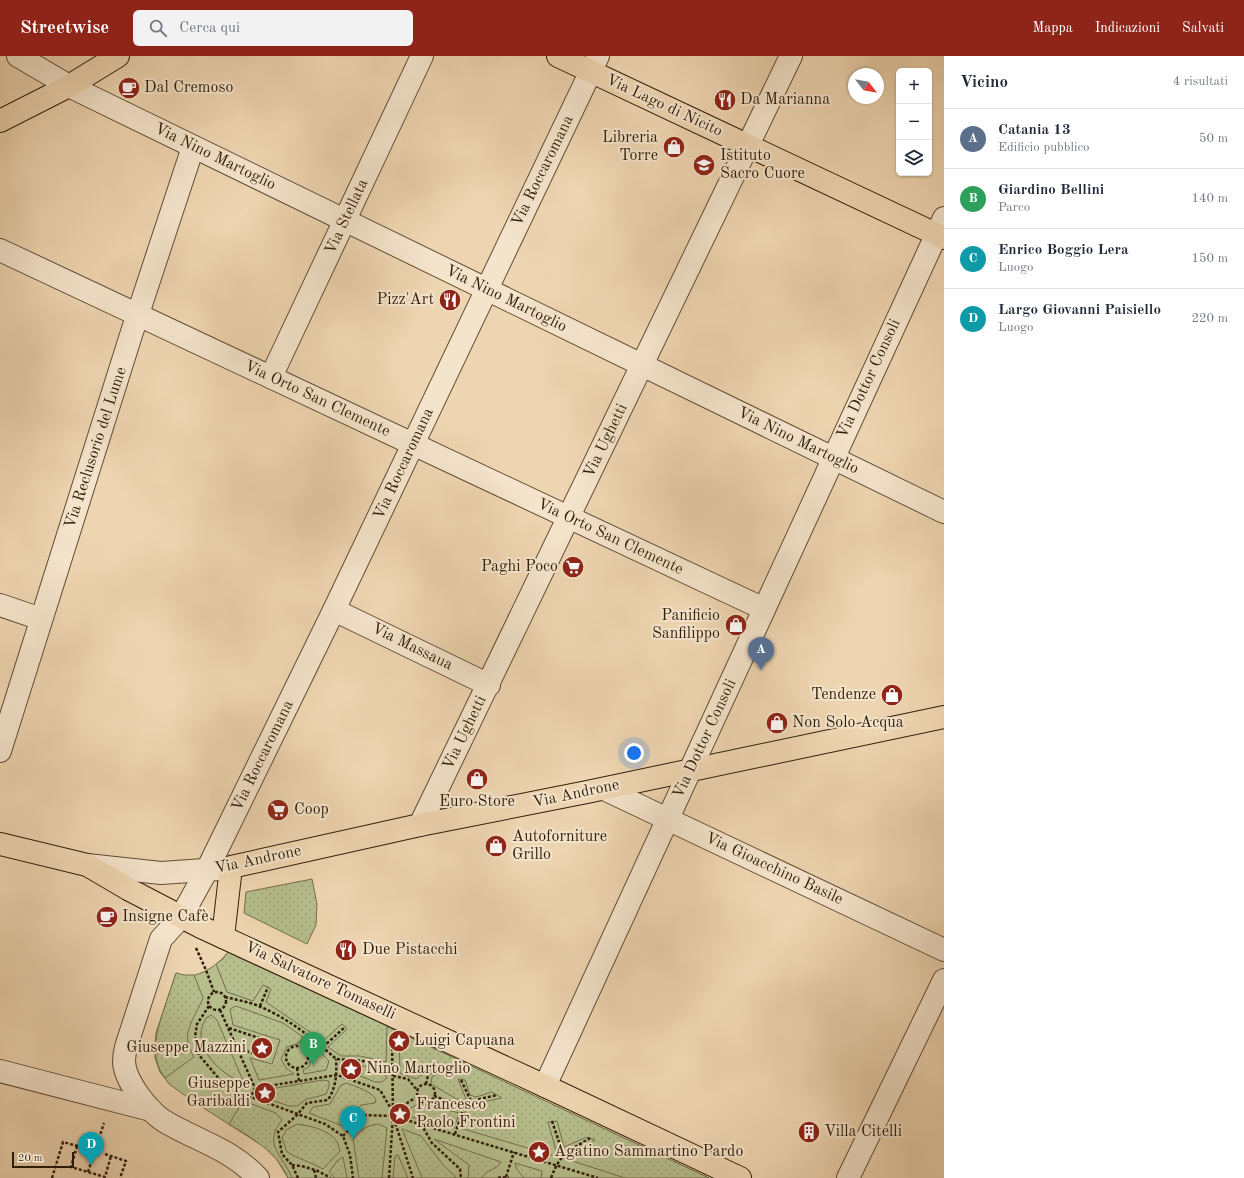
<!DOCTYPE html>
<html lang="it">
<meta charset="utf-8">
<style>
:root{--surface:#fff;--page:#f2f2f3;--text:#1f2937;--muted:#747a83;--line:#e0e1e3;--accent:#8f2418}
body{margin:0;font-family:"Old Standard TT",serif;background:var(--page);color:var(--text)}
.controls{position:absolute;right:12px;top:12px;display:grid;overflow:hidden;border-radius:6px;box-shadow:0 1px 3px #0004}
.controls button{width:36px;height:36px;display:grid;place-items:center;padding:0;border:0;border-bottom:1px solid var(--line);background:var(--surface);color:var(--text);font:20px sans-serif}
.compass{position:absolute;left:848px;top:12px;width:36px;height:36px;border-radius:50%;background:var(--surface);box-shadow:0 1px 3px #0004;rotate:121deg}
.scale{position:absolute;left:12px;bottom:10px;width:62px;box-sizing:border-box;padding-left:4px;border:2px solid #301e09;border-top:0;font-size:11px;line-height:14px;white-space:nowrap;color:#301e09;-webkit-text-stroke:3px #f4e4cc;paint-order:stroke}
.you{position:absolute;left:634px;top:697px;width:14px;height:14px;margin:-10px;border:3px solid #fff;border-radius:50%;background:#1a73e8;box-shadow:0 0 0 6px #1a73e833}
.badge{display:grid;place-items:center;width:26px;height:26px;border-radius:50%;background:var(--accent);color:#fff;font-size:13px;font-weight:700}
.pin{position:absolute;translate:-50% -33px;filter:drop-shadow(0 1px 2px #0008)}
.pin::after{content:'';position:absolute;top:21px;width:14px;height:12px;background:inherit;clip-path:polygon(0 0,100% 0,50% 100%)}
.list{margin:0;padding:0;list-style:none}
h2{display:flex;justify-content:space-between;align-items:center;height:52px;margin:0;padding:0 16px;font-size:17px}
h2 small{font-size:13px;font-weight:400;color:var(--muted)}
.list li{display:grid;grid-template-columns:26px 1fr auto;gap:12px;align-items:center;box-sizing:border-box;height:60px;padding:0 16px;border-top:1px solid var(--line)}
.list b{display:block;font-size:15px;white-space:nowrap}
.list p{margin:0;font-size:13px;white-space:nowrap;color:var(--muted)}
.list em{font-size:13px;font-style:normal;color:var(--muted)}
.icon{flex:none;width:22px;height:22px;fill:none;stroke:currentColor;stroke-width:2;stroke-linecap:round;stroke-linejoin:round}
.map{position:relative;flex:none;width:944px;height:1122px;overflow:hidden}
header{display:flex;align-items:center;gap:24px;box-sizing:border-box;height:56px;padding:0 20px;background:var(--accent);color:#fff}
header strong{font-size:19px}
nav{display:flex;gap:22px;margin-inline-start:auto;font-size:14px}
.search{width:280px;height:36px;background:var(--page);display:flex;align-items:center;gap:10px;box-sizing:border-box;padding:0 14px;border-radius:6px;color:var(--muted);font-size:15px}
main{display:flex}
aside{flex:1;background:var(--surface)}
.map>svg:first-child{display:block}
.park{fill:#b6be8d;stroke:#736e4b}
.garden{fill:url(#garden-dots);stroke:#736e4b}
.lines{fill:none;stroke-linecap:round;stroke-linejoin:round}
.minor-casing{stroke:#604c33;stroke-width:24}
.major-casing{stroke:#301e09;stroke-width:24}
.path{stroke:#301e09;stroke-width:2.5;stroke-dasharray:3 2;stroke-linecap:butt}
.minor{stroke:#f4e4cc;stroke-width:22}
.major{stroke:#eed5b1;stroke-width:22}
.labels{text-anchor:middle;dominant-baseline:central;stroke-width:4;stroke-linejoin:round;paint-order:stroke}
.poi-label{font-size:16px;fill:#301e09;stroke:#f4e4cc;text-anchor:start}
.street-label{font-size:16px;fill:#301e09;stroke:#f4e4cc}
</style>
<header>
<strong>Streetwise</strong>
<div class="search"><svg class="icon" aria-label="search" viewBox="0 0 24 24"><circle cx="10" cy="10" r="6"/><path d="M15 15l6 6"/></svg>Cerca qui</div>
<nav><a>Mappa</a><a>Indicazioni</a><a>Salvati</a></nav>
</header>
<main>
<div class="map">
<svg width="944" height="1122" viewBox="0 0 944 1122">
<defs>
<pattern id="garden-dots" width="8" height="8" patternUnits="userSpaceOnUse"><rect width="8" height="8" fill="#b6be8d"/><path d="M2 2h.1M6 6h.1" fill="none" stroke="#9da378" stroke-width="1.8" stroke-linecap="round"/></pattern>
</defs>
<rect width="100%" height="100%" fill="#eed5b1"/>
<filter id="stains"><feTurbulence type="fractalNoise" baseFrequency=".005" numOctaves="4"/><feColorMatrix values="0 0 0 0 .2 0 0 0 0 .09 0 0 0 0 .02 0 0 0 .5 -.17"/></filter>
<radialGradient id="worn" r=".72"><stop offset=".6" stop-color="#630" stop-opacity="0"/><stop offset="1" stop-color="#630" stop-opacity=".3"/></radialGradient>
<path class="park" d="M228,896L709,1122H288L277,1104L266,1092L191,1044L169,1028L160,1016L155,1002V989L156,977L176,917C181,919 189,921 195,919C207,916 221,906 228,896Z"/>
<g class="garden">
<polygon points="312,823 317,848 316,869 307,888 244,857 246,836"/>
<polygon points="228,896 387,970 386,1006 360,1000 341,1000 328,991 347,973 342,968 323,985 266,946 271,933 263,929 253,945 227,936 216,908 223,903"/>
<path d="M176,917L184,919H194L203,942C198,955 185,972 188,986C189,991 192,997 194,1001L165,1022C149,1001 156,977 164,953C168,941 172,929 176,917Z"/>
<polygon points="236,950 283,967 303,981 299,987 287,991 281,1003 286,1012 294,1018 259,1024 250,1002 272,1008 280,984 233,969 230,953"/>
<path d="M211,959L217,964L244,1027C224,1020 201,1000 201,977C201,972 204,966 206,962Z"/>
<polygon points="399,976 709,1122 625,1122 566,1103 595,1084 587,1081 564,1091 557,1065 548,1066 558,1101 460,1072 466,1053 473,1048 502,1042 492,1036 476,1041 470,1039 465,1024 458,1023 466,1043 460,1045 431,1028 432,1021 442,1015 435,1010 416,1023 400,1017"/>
<polygon points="313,989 329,1005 326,1014 304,1018 303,1014 309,1011 311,1001 310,992"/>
<path d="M350,1009C362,1010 382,1010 387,1022L382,1026H375L346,1014L347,1010Z"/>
<polygon points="323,1024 329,1025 329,1031 326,1038 316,1041 307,1043 297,1050 289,1050 262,1041 264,1034"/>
<path d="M347,1027C356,1031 372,1035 376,1044L375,1047L361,1049L345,1071L309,1057L313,1051L330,1048C334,1042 337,1035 341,1029Z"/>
<path d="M243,1045L276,1057L282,1064C262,1089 283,1099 292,1122H288C276,1095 253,1083 229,1068Z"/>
<polygon points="420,1047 459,1057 454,1072 400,1058"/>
<path d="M297,1068C310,1070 326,1073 335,1083C338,1086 339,1091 340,1095L323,1113C311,1106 298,1103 287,1096L282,1082L286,1074Z"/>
<path d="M379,1068L387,1072L382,1122H359L353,1083C361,1074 367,1069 379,1068Z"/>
<polygon points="402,1073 421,1080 444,1110 455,1120 455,1122 422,1122"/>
<path d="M434,1083L501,1106C497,1114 485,1114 482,1122H468L469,1109Z"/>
<polygon points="398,1099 408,1122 393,1122 395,1100"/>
<polygon points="343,1101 347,1122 335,1122 329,1116 337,1105"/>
<polygon points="515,1107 542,1115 541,1122 524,1122 516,1112"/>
</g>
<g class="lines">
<g class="minor-casing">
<g id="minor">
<polyline points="18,0 69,30 944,456"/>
<polyline points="0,194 764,553"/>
<polyline points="271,321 422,0"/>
<polyline points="0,549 41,563"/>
<polyline points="334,554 489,629"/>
<polyline points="0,695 131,279 193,91"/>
<polyline points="604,733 944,894"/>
<polyline points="420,769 791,0"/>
<polyline points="87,809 161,817 219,813"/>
<polyline points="0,1015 151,1054"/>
<polyline points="545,1030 944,162"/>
<path d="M258,1122C230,1092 197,1085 164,1065C148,1055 125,1025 124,1006C124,1001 125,995 126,991L161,883L181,861L207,814L334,554L598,0"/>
<polyline points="848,1122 944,924"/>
</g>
</g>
<g class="major-casing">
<g id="major">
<polyline points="558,0 944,182"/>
<polyline points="0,65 69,30 118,0"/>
<polyline points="0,788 87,809 128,833 201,871 545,1030 740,1122"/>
<polyline points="223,881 231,811 420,769 587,736 944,661"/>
</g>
</g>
<g class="path">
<polyline points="196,892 206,914 214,936"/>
<circle cx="217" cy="945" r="9"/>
<path d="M225,941C237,944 250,946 261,951C289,963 314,983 336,1003L351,1004L372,1006L392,1014"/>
<polyline points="209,950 197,968 195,981 199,999 231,1037 251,1041 325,1068 343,1080 350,1099 353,1122"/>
<polyline points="260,950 268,931"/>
<polyline points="220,954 255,1032 251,1041"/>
<polyline points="229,972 265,984 271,990 269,997 264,1000 238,993"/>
<polyline points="392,982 393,1060 598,1122"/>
<circle cx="297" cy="1001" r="11"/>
<polyline points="323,991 345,971"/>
<polyline points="303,992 312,982"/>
<polyline points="297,1012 299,1025"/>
<polyline points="393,1020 408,1023 417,1034"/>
<polyline points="461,1024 471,1045"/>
<polyline points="426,1028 428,1019 437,1011"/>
<circle cx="426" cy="1037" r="9"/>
<polyline points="255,1032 337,1019 380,1034 393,1056 418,1040"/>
<polyline points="434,1040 464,1051"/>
<polyline points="552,1065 563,1098"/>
<polyline points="421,1068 432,1087 460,1113 461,1122"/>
<polyline points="455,1078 464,1051 471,1045 497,1039"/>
<polyline points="343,1080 362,1059 393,1060"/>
<polyline points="77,1090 71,1111 105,1121 111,1100"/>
<polyline points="105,1098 126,1105 120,1122"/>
<path d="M292,1109C305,1110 319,1114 330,1122"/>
<polyline points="314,1114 316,1122"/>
<polyline points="88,1116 104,1067"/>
<polyline points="506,1121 514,1096"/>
<polyline points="52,1122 63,1086 85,1092"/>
<path d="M298,1122L292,1109L282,1098L278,1076L297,1059L307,1047L328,1044C336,1031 337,1019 336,1003"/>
<polyline points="389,1122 393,1060 413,1122"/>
<polyline points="498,1122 502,1121 509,1122"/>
<path d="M551,1122C561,1096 568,1096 590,1082"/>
</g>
<use href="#minor" class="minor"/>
<use href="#major" class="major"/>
</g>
<defs>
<g id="cafe-disc" transform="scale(1.15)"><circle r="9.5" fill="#8f2418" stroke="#f4e4cc"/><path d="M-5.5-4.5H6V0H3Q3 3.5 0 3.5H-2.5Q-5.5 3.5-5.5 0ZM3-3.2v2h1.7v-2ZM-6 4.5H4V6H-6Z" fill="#fff"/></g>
<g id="restaurant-disc" transform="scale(1.15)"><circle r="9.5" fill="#8f2418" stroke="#f4e4cc"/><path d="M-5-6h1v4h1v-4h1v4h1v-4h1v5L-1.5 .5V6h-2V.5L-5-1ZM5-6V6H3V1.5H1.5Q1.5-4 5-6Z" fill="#fff"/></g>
<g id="shop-disc" transform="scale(1.15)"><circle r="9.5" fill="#8f2418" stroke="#f4e4cc"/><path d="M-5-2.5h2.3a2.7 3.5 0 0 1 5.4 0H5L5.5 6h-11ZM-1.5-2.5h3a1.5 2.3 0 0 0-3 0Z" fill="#fff"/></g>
<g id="school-disc" transform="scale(1.15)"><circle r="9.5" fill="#8f2418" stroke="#f4e4cc"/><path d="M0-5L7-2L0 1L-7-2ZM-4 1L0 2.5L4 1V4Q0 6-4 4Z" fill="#fff"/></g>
<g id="supermarket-disc" transform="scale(1.15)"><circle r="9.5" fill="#8f2418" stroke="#f4e4cc"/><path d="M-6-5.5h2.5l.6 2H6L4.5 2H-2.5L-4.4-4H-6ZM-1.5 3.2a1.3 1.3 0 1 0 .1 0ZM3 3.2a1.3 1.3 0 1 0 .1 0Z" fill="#fff"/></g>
<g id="sight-disc" transform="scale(1.15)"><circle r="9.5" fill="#8f2418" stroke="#f4e4cc"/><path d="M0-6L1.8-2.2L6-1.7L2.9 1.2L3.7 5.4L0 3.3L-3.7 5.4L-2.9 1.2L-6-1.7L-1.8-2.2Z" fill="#fff"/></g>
<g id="building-disc" transform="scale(1.15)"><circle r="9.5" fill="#8f2418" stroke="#f4e4cc"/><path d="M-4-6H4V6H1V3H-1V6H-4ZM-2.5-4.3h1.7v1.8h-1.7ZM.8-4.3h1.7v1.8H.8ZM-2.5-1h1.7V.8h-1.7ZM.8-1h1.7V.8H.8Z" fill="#fff"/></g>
</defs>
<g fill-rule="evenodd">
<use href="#cafe-disc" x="129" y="32"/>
<use href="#restaurant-disc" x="725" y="44"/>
<use href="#shop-disc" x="674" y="91"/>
<use href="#school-disc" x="704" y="109"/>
<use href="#restaurant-disc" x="450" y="244"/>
<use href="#supermarket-disc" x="573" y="511"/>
<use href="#shop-disc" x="736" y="569"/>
<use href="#shop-disc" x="892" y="639"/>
<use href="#shop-disc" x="777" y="667"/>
<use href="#shop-disc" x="477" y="723"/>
<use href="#supermarket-disc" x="278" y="754"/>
<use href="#shop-disc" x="496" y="790"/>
<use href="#cafe-disc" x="107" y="861"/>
<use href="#restaurant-disc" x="346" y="894"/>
<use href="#sight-disc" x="399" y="985"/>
<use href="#sight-disc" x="262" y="992"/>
<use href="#sight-disc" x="351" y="1013"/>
<use href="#sight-disc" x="265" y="1037"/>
<use href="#sight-disc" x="400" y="1058"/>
<use href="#building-disc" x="809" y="1076"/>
<use href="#sight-disc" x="539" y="1096"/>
</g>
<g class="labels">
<g class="poi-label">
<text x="144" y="32">Dal Cremoso</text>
<text x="740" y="44">Da Marianna</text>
<text x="658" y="82" text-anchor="end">Libreria<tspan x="658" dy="18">Torre</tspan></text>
<text x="720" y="100">Istituto<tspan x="720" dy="18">Sacro Cuore</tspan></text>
<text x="434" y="244" text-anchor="end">Pizz'Art</text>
<text x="558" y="511" text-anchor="end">Paghi Poco</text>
<text x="720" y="560" text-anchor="end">Panificio<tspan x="720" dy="18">Sanfilippo</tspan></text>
<text x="876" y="639" text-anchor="end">Tendenze</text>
<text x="792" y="667">Non Solo Acqua</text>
<text x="477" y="746" text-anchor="middle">Euro Store</text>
<text x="294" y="754">Coop</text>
<text x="512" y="781">Autoforniture<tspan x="512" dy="18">Grillo</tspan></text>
<text x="122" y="861">Insigne Cafè</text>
<text x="362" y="894">Due Pistacchi</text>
<text x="414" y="985">Luigi Capuana</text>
<text x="246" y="992" text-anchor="end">Giuseppe Mazzini</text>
<text x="366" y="1013">Nino Martoglio</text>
<text x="250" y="1028" text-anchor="end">Giuseppe<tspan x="250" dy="18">Garibaldi</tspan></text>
<text x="416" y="1049">Francesco<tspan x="416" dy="18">Paolo Frontini</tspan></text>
<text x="824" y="1076">Villa Citelli</text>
<text x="554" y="1096">Agatino Sammartino Pardo</text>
</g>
<g class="street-label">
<text transform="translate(664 50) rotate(25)">Via Lago di Nicito</text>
<text transform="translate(215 101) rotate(26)">Via Nino Martoglio</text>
<text transform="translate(543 115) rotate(-64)">Via Roccaromana</text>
<text transform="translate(347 161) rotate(-65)">Via Stellata</text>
<text transform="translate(506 243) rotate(26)">Via Nino Martoglio</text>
<text transform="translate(869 323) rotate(-65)">Via Dottor Consoli</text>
<text transform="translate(317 343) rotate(25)">Via Orto San Clemente</text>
<text transform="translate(606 385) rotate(-64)">Via Ughetti</text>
<text transform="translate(798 385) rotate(26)">Via Nino Martoglio</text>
<text transform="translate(96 392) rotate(-72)">Via Reclusorio del Lume</text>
<text transform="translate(404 408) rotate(-65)">Via Roccaromana</text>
<text transform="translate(610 481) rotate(25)">Via Orto San Clemente</text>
<text transform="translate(412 591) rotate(26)">Via Massaua</text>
<text transform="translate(465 677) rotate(-64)">Via Ughetti</text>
<text transform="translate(705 683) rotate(-65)">Via Dottor Consoli</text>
<text transform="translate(263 700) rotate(-64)">Via Roccaromana</text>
<text transform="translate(576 738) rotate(-12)">Via Androne</text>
<text transform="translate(258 804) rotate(-12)">Via Androne</text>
<text transform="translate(774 813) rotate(25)">Via Gioacchino Basile</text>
<text transform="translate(320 925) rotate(25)">Via Salvatore Tomaselli</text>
</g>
</g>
<rect width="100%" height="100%" filter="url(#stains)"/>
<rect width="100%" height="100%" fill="url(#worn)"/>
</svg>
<div class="controls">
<button>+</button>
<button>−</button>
<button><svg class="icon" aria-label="layers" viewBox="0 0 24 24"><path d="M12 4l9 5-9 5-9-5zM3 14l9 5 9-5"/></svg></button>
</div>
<svg class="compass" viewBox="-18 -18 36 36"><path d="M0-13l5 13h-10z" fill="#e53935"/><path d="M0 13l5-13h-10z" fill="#747a83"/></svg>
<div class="scale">20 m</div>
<div class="you"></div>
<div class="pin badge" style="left:761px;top:614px;background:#5c6f8a">A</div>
<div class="pin badge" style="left:313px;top:1009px;background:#2e9e5b">B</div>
<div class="pin badge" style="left:353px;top:1083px;background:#0f9aa8">C</div>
<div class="pin badge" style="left:91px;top:1109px;background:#0f9aa8">D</div>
</div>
<aside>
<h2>Vicino<small>4 risultati</small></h2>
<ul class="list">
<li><span class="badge" style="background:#5c6f8a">A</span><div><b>Catania 13</b><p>Edificio pubblico</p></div><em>50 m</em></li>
<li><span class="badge" style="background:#2e9e5b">B</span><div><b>Giardino Bellini</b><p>Parco</p></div><em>140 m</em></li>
<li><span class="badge" style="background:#0f9aa8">C</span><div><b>Enrico Boggio Lera</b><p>Luogo</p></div><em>150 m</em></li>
<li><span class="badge" style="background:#0f9aa8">D</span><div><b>Largo Giovanni Paisiello</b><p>Luogo</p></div><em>220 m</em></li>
</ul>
</aside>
</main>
